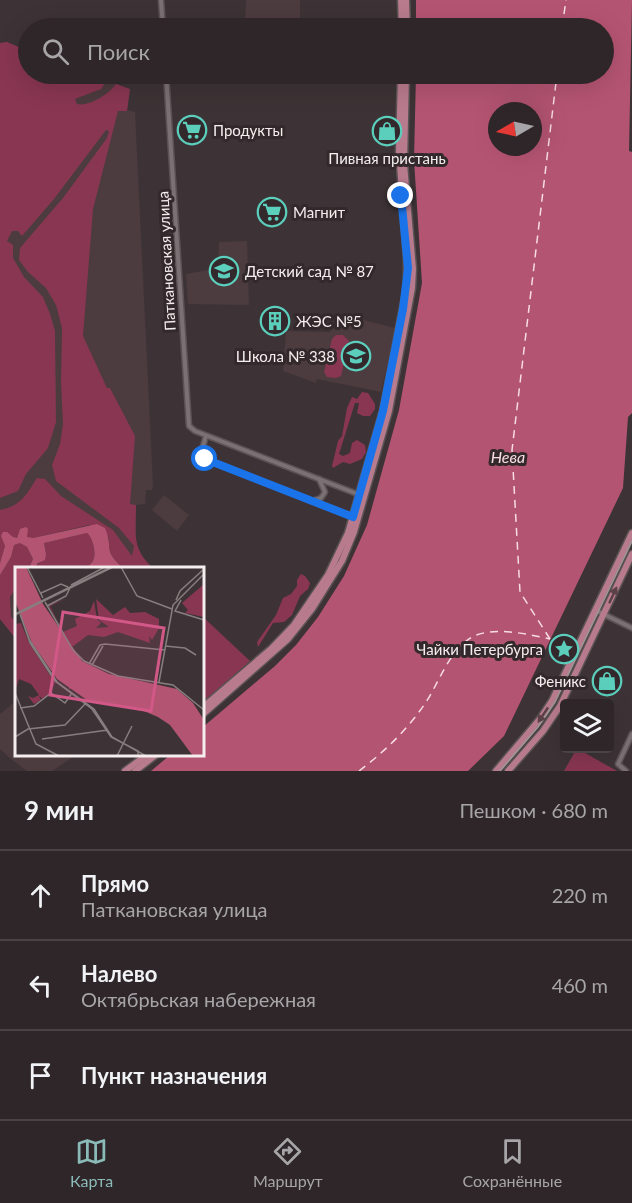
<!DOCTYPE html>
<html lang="ru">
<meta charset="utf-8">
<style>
:root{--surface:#2e2628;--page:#3a3234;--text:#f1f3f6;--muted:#a7a5a8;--line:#494345;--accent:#8bbbb9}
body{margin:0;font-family:Lato,sans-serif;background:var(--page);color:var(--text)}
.controls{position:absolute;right:18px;bottom:18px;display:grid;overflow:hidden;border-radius:6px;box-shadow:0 6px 24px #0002}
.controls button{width:54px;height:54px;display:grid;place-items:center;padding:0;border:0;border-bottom:2px solid var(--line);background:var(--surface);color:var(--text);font:30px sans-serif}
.compass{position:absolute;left:488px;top:102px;width:54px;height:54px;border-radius:50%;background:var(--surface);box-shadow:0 6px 24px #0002;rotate:261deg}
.stop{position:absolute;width:18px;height:18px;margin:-14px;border:4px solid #1a73e8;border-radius:50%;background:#fff}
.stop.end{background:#1a73e8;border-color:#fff;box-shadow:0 2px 6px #0008}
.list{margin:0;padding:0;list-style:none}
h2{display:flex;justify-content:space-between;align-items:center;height:78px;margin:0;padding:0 24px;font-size:26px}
h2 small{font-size:20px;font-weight:400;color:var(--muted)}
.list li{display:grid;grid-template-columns:39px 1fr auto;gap:18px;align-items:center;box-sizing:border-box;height:90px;padding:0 24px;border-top:2px solid var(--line)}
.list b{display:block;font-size:22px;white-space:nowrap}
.list p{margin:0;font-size:20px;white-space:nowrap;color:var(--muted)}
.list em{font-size:20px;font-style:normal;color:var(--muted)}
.icon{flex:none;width:33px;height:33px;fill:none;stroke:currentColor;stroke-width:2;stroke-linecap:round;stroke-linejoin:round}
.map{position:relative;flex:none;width:632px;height:771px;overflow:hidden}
.search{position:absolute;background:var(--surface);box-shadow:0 6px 24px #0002;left:18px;right:18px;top:18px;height:66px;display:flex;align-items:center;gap:15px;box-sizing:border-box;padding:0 21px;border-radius:33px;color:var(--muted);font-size:22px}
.sheet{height:348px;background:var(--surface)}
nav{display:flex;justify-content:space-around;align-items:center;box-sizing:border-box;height:84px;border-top:2px solid var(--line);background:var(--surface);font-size:16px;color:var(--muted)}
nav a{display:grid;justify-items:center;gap:3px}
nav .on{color:var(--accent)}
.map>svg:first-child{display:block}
.built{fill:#4c3b3f}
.green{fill:#893652}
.water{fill:#b45473;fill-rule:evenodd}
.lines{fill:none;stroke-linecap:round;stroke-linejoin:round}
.ferry{stroke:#f7dce2;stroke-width:1.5;stroke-dasharray:8 6;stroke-linecap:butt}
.street-casing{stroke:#5a5254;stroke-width:7}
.primary-casing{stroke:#5a5254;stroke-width:9}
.street{stroke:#7b7073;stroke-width:4}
.primary{stroke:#b87b8d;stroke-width:6}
.tram{stroke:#a09799;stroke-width:1.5}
.oneway{fill:#5b4249}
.route{stroke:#1a73e8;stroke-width:8}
.labels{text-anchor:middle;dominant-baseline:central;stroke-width:6;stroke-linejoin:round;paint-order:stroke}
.poi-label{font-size:15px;fill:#f5eeef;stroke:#33292c;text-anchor:start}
.street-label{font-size:15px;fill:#f5eeef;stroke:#33292c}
.water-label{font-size:16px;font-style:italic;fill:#f7dce2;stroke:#33292c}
.inset-river{fill:none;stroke:#b45473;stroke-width:3}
.inset-road{fill:none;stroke:#877e80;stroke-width:1.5}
.view{fill:#d15887;fill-opacity:0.15;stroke:#d15887;stroke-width:3}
.inset-edge{fill:none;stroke:#f5eeef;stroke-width:3}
</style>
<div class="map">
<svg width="632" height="771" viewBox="0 0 632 771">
<rect width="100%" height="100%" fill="#3d3336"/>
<g class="built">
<polygon points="246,0 300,0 300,24 245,23"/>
<polygon points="7,42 28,51 28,74 89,74 130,89 127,110 135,112 153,485 152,490 146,490 145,504 136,505 136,543 141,558 153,568 16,568 16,639 0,619 0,43"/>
<polygon points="247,241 249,305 188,304 186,274 218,268 219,242"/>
<polygon points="347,316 395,328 381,392 317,379 316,383 283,371 286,331 329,332 337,326 338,320 345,319"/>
<polygon points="164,495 189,515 177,531 152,510"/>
<polygon points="16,701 16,754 76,755 52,771 27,771 11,759 0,749 0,714"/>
</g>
<g class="green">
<path d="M7,42L28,51V74H89L107,80L101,89L75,99L77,104C89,107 109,94 116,84L130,89L127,111H118L93,209L83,336L107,388H110L135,436L130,504L136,505C136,533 131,548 153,568H123C112,558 108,553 109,538L89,525L33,538H27L20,529L17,538L1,536L5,546L0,563V510C21,506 26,495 37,478L45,479L61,496L113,530L132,556L134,546L119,528L56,481L52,465L60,444L63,424L61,383L62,328L56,305L46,288L28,272L19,260L20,248L63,198L107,138L109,131L106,130L54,199L22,236L18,231H12L7,241L13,245V258L24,277L43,297L50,314L55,331L56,422L48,448L26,474L18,491L0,498V43Z"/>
<polygon points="336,335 343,335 349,341 341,376 336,378 327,377 324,372 332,339"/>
<polygon points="362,392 368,393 375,404 375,409 370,416 363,416 357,413 359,403 355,403 339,454 343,456 350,453 352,443 357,440 365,445 366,452 362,459 350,464 343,462 333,468 332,466 338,441 342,436 347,408 352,397 357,399"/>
<path d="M87,533C93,538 97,554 93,561C91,564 88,566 86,568H35L46,554L44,543Z"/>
<polygon points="20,543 27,547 33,559 29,568 16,568 16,588 10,597 11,617 16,622 16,639 0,619 0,575 11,557 14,545"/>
<polygon points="301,574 305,576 310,583 308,589 300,596 292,615 284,622 273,623 258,647 257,642 276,615 283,598 291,594 297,586 297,580"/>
<polygon points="202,616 250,661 203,703 202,703"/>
<polygon points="577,748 578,749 617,771 564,771"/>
</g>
<g class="water">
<path d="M416,0H632L629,151L632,152V413L628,417L623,488L504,736L468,771H151L170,755L202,754L203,727L275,666L296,645L318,617L344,576L367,525L399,410L422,283L414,160L416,74H604V28H416ZM497,111H533V147H497Z"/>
<path d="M97,524L105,528C114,550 102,549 123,568H86C88,566 91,564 93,561C97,554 93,538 87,533L44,543L46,554L45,560L38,563L35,568H29L33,559L27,547L20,543L14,545L11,557L0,575V563L5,546L1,536L3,532H7L13,537L17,538L20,529L26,527L28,529L27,537L33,538Z"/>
</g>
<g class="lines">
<g class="ferry">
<polyline points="562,28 566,0"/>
<polyline points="550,639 520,592 512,450 557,74"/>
<path d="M359,771C383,753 407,730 424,705C439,684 448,651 472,637C493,626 527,634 550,639"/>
</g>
<g class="street-casing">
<g id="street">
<polyline points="161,0 163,28"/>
<polyline points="166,74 189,426 195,431 360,495"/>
<polyline points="206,436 201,453 205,459 353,517"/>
<polyline points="315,500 321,498 325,492 319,479"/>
<polyline points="595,610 632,628"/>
<polyline points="626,771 618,764 632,734"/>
</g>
</g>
<g class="primary-casing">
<g id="primary">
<polyline points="401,0 402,28"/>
<polyline points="406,0 407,28"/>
<polyline points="202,708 271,649 294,625 328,575 348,533 383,411 407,287 407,259 399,151 401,74"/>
<polyline points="202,715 288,639 312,609 342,561 354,532 389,411 412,288 413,269 404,164 406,74"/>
<polyline points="125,771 148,754"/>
<polyline points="135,771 157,754"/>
<polyline points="496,771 540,719 552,701 632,533"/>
<polyline points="508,771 543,731 560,706 632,554"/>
</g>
</g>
<use href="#street" class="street"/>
<use href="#primary" class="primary"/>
<polyline class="tram" points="500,771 538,727 555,702 632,541"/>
</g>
<defs><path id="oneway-solid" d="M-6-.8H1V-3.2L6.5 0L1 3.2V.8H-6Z" transform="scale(1.5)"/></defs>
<g class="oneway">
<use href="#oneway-solid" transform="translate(613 595) rotate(-65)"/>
<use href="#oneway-solid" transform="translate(543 715) rotate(124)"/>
</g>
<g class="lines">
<polyline class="route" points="205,459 353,517 383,411 403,309 408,268 401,196"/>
</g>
<defs>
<g id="supermarket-ring" transform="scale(1.5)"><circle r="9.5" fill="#33292c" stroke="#5bcebc" stroke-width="1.5"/><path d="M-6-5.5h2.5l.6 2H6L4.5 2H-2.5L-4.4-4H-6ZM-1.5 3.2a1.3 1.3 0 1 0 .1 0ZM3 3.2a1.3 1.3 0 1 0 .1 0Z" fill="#5bcebc"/></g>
<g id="shop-ring" transform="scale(1.5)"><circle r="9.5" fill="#33292c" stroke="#5bcebc" stroke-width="1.5"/><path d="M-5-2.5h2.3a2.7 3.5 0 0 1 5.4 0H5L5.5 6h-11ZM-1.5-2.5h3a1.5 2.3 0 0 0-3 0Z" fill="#5bcebc"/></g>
<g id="school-ring" transform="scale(1.5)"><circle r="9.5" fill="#33292c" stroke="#5bcebc" stroke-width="1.5"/><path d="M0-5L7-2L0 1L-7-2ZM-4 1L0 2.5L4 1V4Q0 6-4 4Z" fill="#5bcebc"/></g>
<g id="building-ring" transform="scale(1.5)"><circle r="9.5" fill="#33292c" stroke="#5bcebc" stroke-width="1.5"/><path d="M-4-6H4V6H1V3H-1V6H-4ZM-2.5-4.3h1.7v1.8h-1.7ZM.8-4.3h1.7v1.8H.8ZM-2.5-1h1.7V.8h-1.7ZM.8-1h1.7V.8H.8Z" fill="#5bcebc"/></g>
<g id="sight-ring" transform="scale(1.5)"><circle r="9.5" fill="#33292c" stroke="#5bcebc" stroke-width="1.5"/><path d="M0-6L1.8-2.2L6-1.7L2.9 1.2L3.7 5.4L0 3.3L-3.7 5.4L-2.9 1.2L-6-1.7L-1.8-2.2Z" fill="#5bcebc"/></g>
</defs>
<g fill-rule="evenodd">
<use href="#supermarket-ring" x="192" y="130"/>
<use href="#shop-ring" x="387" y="131"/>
<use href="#supermarket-ring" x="272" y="212"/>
<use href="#school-ring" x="224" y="271"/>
<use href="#building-ring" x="275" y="321"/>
<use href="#school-ring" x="356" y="356"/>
<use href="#sight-ring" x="564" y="649"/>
<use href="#shop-ring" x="607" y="681"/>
</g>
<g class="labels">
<g class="poi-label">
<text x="213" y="130">Продукты</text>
<text x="387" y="158" text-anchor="middle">Пивная пристань</text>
<text x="293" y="212">Магнит</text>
<text x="245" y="271">Детский сад № 87</text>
<text x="296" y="321">ЖЭС №5</text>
<text x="335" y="356" text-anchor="end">Школа № 338</text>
<text x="543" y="649" text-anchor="end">Чайки Петербурга</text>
<text x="586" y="681" text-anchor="end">Феникс</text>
</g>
<g class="street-label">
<text transform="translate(166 261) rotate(-93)">Паткановская улица</text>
</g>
<g class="water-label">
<text x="508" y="456">Нева</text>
</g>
</g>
<g transform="translate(15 567)">
<rect width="189" height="189" fill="#3d3336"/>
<path d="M189,17V50L170,46L173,43L167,36ZM52,31L35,39L48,65L62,59L60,52L75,44L79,34L82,52L86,56L81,61L94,60L84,53L81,32L98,48L110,40L115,46L130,45L144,52V61L137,73L134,69L135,76L103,65L89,70L73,68L57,80L47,63L34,39L35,38ZM6,56L14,76L40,116L35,126L28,132L24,129L26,133L19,137L13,129L18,131L24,128L16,117L4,112L0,124V57Z" fill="#893652"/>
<path d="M0,0H11L28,37L67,94L94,107L162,122L178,136L189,153V189H178L155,158L143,150L124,142L72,133L42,112L17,76L0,34Z" fill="#b45473"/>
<path class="inset-river" d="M0,13L14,39M16,43L42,95L56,110L54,119M54,120L80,119L143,137L167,154L189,181"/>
<path class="inset-road" d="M12,0L28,31M106,0L122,29L157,42M56,18L90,0M26,26L46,17L53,20M161,33L165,24L189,2M166,33L160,44L189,53M30,35L58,83L69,94L103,109L158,118L189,143M32,39L51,29L55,21M0,47L96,0M5,47L15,74L42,115L79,142L97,170L131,189M5,47L15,76L40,114L77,142L96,170L123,184V189M0,48L98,0M150,79L170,81L181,88M74,97L85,78L90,77L150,83M77,98L88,79M144,115L158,38L189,7M0,126L21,177L44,189M5,141L19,139L36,126L50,136L57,126M0,170L13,162L50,158L71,136M27,172L93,163M102,189L117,159"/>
<path class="view" d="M48,45L149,61L136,144L35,128Z"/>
<rect width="189" height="189" class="inset-edge"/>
</g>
</svg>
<div class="controls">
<button><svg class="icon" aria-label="layers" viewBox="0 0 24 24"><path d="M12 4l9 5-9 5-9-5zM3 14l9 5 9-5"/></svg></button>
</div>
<svg class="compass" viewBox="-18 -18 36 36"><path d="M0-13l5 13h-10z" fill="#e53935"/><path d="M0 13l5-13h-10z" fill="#a7a5a8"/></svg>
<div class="stop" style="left:205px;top:459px"></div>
<div class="stop end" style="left:401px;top:196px"></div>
<div class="search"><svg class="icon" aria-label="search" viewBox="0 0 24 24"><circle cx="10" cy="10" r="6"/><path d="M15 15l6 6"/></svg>Поиск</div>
</div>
<section class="sheet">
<h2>9 мин<small>Пешком · 680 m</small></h2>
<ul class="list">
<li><svg class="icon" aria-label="ahead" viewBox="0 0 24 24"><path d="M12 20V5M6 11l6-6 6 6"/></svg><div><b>Прямо</b><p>Паткановская улица</p></div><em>220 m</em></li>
<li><svg class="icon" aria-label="left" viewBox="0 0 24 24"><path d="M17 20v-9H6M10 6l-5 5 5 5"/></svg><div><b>Налево</b><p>Октябрьская набережная</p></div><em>460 m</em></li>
<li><svg class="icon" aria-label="arrive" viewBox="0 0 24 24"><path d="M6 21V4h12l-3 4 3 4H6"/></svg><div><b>Пункт назначения</b></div></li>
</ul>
</section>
<nav>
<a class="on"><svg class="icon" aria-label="map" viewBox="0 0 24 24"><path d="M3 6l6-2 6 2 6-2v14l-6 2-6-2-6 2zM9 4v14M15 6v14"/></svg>Карта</a>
<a><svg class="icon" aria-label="directions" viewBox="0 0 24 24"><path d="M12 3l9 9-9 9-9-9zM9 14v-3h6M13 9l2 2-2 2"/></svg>Маршрут</a>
<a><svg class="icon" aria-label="saved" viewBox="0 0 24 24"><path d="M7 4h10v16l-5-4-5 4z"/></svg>Сохранённые</a>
</nav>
